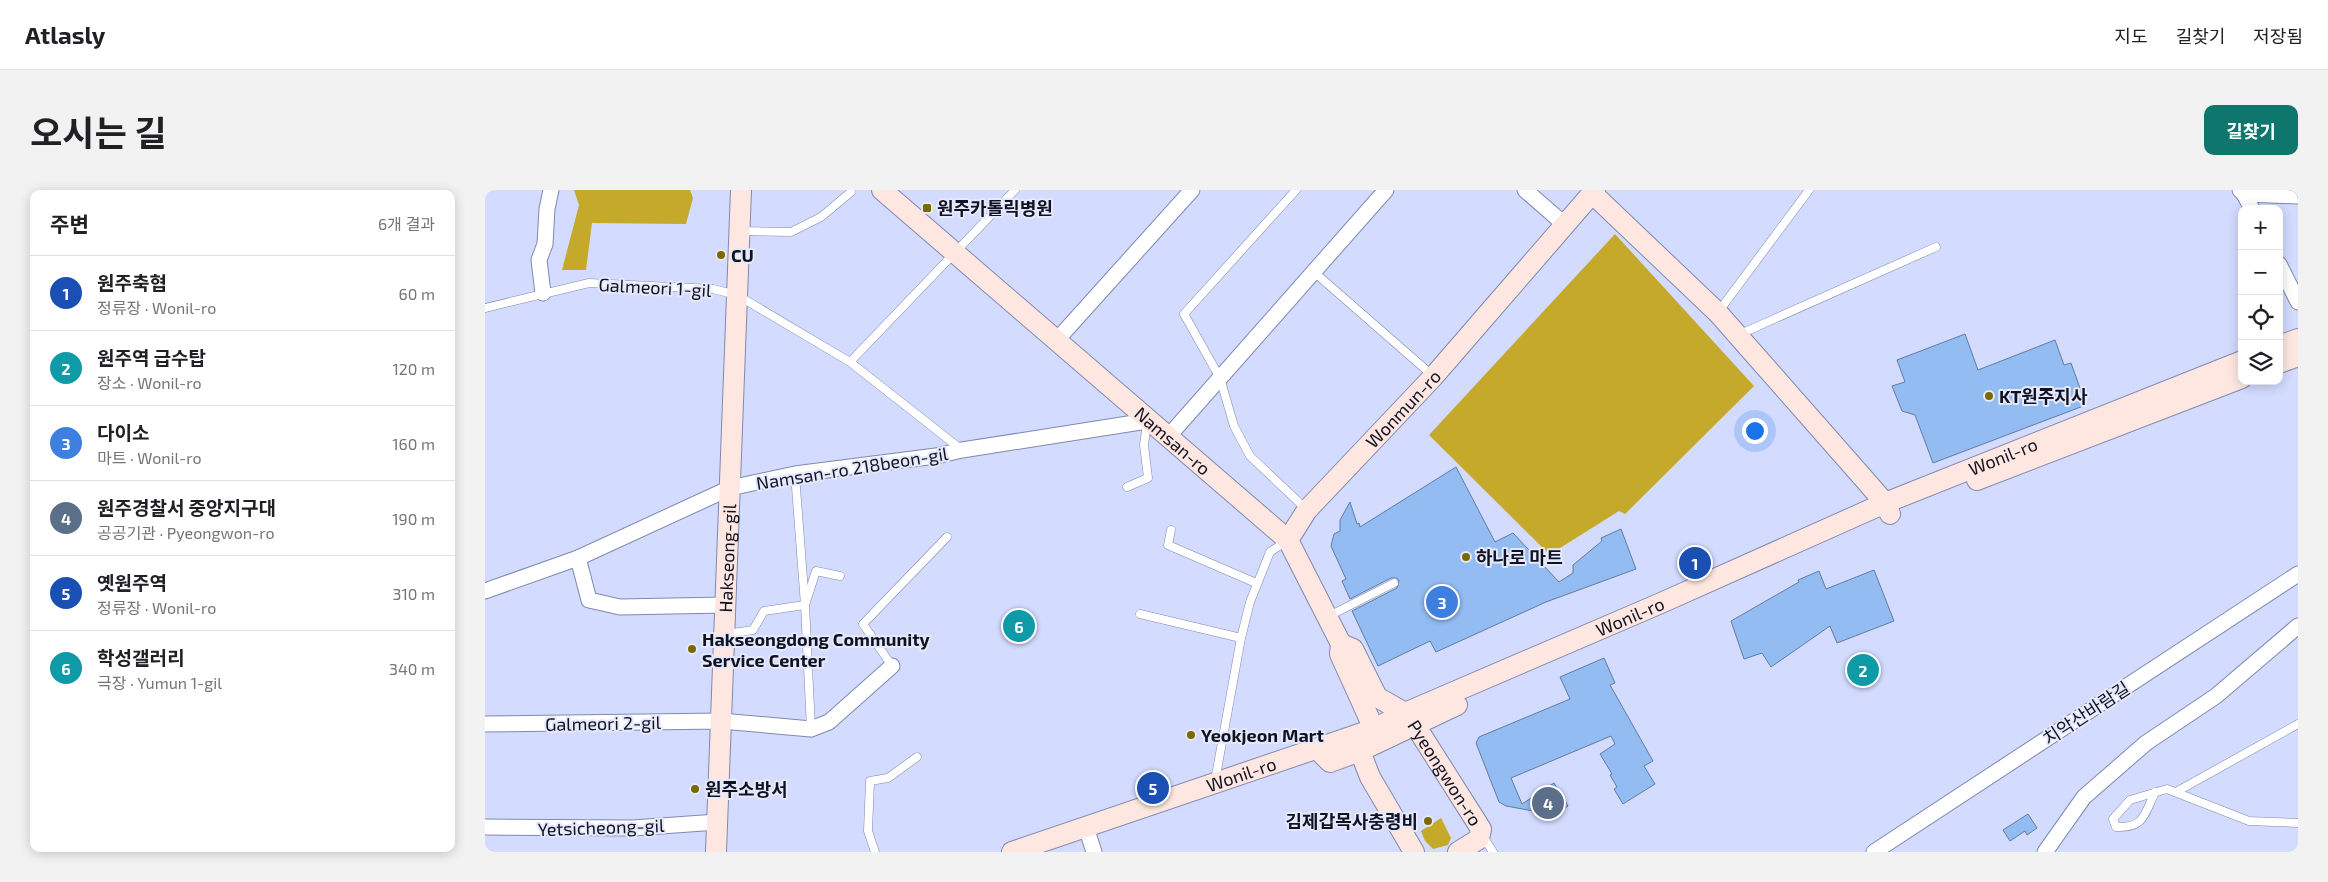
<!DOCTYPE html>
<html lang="ko">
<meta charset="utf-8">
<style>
:root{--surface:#fff;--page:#f2f2f2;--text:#202124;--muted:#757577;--line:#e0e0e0;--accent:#0f766e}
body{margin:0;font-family:"Exo 2","Noto Sans KR",sans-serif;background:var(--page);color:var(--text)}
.controls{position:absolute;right:15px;top:15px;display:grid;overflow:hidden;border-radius:10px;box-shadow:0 2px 12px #0003}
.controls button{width:45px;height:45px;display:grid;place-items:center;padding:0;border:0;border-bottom:1px solid var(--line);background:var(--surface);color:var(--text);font:25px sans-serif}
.you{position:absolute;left:1269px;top:240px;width:18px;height:18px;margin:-12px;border:4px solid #fff;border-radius:50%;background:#1a73e8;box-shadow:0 0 0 8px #1a73e833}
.badge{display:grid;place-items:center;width:32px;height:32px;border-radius:50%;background:var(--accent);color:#fff;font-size:16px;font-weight:700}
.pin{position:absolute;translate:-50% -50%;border:2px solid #fff;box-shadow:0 1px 5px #0006}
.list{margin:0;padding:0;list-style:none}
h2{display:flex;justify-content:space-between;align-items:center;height:65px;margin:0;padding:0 20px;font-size:21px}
h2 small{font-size:16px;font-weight:400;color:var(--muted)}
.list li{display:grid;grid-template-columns:32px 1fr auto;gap:15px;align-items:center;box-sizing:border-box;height:75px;padding:0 20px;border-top:1px solid var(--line)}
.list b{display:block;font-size:19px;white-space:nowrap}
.list p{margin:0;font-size:16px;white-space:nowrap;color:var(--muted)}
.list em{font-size:16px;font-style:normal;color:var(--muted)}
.icon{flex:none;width:28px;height:28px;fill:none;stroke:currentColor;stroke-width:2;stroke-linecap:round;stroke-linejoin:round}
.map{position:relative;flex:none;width:1813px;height:662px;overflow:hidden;border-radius:10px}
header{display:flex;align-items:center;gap:30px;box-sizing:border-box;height:70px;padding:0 25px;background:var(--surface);border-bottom:1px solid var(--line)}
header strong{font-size:24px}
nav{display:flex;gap:28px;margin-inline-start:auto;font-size:18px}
.intro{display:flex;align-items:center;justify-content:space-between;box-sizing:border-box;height:120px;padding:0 30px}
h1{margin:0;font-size:35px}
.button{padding:12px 22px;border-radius:10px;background:var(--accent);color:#fff;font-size:18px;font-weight:700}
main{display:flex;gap:30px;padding:0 30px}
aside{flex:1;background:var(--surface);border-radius:10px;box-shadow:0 2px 12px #0003}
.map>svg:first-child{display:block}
.green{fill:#c5a92b}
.building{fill:#93bcf3;stroke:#627c9f}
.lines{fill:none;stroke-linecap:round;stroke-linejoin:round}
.lane-casing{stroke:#8088b1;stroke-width:9}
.street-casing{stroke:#8088b1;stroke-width:17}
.secondary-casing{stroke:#8088b1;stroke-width:22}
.lane{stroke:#fff;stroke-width:8}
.street{stroke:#fff;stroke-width:15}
.secondary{stroke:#fee7e1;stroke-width:20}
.poi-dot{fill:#7c6800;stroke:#e5e9fb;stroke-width:2}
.labels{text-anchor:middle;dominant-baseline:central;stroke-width:4;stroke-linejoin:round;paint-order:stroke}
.poi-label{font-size:18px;font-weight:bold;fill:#101221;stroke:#e5e9fb;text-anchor:start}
.street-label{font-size:18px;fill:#101221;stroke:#e5e9fb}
</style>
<header>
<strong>Atlasly</strong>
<nav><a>지도</a><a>길찾기</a><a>저장됨</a></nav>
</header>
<div class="intro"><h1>오시는 길</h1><a class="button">길찾기</a></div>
<main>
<aside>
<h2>주변<small>6개 결과</small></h2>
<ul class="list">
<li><span class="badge" style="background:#1a4fb4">1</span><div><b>원주축협</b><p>정류장 · Wonil-ro</p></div><em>60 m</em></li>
<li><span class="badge" style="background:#0f9aa8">2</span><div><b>원주역 급수탑</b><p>장소 · Wonil-ro</p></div><em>120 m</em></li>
<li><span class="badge" style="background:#3f7fe0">3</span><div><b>다이소</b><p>마트 · Wonil-ro</p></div><em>160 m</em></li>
<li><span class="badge" style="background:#5c6f8a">4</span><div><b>원주경찰서 중앙지구대</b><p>공공기관 · Pyeongwon-ro</p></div><em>190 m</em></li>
<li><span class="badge" style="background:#1a4fb4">5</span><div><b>옛원주역</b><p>정류장 · Wonil-ro</p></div><em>310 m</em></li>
<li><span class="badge" style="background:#0f9aa8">6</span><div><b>학성갤러리</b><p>극장 · Yumun 1-gil</p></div><em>340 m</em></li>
</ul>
</aside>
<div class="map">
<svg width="1813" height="662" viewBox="0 0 1813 662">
<rect width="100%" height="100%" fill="#d3dbff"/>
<g class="green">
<polygon points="89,0 205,0 208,8 201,34 107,33 101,80 77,80 94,15"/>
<polygon points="1130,44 1269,196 1140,324 1134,321 1075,358 1068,368 944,245"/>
<polygon points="956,628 966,648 963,655 948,659 940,651 936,641"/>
</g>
<g class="building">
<polygon points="1480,144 1493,180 1570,150 1579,175 1586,173 1601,215 1448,273 1430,225 1417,221 1407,196 1420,192 1412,170"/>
<polygon points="971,277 1010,352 1028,343 1074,392 1088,383 1088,375 1117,351 1116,348 1136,339 1151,379 1061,412 951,462 945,451 893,476 867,421 912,398 914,391 912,388 906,388 865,409 857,391 861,389 846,356 849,344 855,341 855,330 865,312 872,334 874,333 875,337"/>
<polygon points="1389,380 1409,431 1352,453 1345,436 1286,477 1277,463 1259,469 1246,431 1314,392 1313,390 1334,381 1341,399"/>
<polygon points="1119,468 1130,493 1125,495 1168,571 1159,576 1170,594 1138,614 1129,599 1132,597 1125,585 1127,584 1115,564 1130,554 1126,546 1026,588 1037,614 1069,593 1083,616 1070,625 1021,616 1014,612 991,553 994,547 1085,509 1075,487"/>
<polygon points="1543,624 1552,638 1542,645 1540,641 1525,651 1518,640"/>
</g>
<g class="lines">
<g class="lane-casing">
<g id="lane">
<polyline points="811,0 699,124 735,188 749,236 765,266 821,319"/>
<polyline points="255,41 306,42 336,27 366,2"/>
<polyline points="829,82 947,185"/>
<polyline points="0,118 104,93 228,99 252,105 365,172 477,260"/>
<polyline points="1234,121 1324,0"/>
<polyline points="1253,145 1451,57"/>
<polyline points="365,172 530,0"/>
<polyline points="310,284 320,415 326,539"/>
<polyline points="642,297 663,288 659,255 662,233"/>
<polyline points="686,340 683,355 771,393"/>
<polyline points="655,424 756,448"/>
<polyline points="844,426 909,393"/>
<polyline points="241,444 268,440 279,421 320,415 331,381 355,386"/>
<polyline points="407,476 378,434 462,347"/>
<polyline points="730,591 756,448 765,412 785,362 803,350"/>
<path d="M1670,602C1659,626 1659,638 1631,637L1628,629L1645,610L1682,599L1764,631L1813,633"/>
<polyline points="1691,602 1813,534"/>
<polyline points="997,645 1008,662"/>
<polyline points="390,662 383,641 385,591 403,588 432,567"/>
</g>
</g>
<g class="street-casing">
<g id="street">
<polyline points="1040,0 1079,34"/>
<polyline points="1755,0 1759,4 1813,6"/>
<polyline points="1759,4 1767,19"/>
<polyline points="1794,74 1813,112"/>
<polyline points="58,103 54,70 60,54 62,19 66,0"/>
<polyline points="571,151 707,0"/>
<polyline points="682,248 901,0"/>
<polyline points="93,368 104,410 135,417 240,415"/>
<polyline points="0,401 93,368 245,298 310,284 451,266 477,260 662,231"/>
<polyline points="0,534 236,531 326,539 344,532 407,476"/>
<polyline points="0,637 148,638 232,632"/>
<polyline points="601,637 609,662"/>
<polyline points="1389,662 1813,384"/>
<polyline points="1560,662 1599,607 1661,553 1731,506 1813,436"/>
</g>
</g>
<g class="secondary-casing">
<g id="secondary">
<path id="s1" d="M397,0L803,350L856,454L855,464L889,539"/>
<polyline points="1108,4 1233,123 1380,290 1400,313 1405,324"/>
<polyline points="1794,156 1813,149"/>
<polyline points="1794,173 1813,166"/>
<polyline points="1492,290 1757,188"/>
<path id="s2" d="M803,350L822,320L948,187L1110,0"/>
<path id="s3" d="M856,454L868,459L892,507L920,523L930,535L996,639L994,649L973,662"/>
<polyline points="832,559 845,572 875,561 972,515"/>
<polyline points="875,561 885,587 929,662"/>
<path id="s4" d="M231,662L256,0"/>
<path id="s5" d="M527,662L889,539L920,523L1176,413L1400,313L1757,171"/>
</g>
</g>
<use href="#lane" class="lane"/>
<use href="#street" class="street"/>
<use href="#secondary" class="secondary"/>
</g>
<g class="poi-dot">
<rect x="437" y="13" width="10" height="10" rx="2.5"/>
<circle cx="236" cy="65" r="5"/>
<circle cx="1504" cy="206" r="5"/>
<circle cx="981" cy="367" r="5"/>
<circle cx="207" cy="459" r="5"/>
<circle cx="706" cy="545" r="5"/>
<circle cx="210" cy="599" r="5"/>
<circle cx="943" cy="631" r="5"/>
</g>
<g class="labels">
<g class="poi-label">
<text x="452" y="18">원주카톨릭병원</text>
<text x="246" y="65">CU</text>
<text x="1514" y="206">KT원주지사</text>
<text x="991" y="367">하나로 마트</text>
<text x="217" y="449">Hakseongdong Community<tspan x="217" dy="21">Service Center</tspan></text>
<text x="716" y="545">Yeokjeon Mart</text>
<text x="220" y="599">원주소방서</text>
<text x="933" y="631" text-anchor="end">김제갑목사충령비</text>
</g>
<g class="street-label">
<text transform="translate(170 97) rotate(3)">Galmeori 1-gil</text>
<text stroke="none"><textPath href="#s2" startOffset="175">Wonmun-ro</textPath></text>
<text stroke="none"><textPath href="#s1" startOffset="384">Namsan-ro</textPath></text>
<text stroke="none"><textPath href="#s5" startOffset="1068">Wonil-ro</textPath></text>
<text transform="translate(367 278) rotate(-9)">Namsan-ro 218beon-gil</text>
<text stroke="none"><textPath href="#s4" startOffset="294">Hakseong-gil</textPath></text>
<text stroke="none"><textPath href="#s5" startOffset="662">Wonil-ro</textPath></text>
<text transform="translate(1601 523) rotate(-33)">치악산바람길</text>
<text transform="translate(118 533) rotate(-1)">Galmeori 2-gil</text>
<text stroke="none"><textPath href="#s3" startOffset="171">Pyeongwon-ro</textPath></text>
<text stroke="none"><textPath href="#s5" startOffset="242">Wonil-ro</textPath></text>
<text transform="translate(116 637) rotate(-2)">Yetsicheong-gil</text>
</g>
</g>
</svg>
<div class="controls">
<button>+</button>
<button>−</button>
<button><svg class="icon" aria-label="locate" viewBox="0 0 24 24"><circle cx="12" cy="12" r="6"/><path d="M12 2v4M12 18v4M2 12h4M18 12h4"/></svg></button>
<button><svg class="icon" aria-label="layers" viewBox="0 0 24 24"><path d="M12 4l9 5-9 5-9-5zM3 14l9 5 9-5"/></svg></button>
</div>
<div class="you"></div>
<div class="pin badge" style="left:1210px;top:373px;background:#1a4fb4">1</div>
<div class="pin badge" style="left:1378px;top:480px;background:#0f9aa8">2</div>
<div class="pin badge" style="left:957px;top:412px;background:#3f7fe0">3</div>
<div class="pin badge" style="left:1063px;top:613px;background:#5c6f8a">4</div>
<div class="pin badge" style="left:668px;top:598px;background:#1a4fb4">5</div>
<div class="pin badge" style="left:534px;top:436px;background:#0f9aa8">6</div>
</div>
</main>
